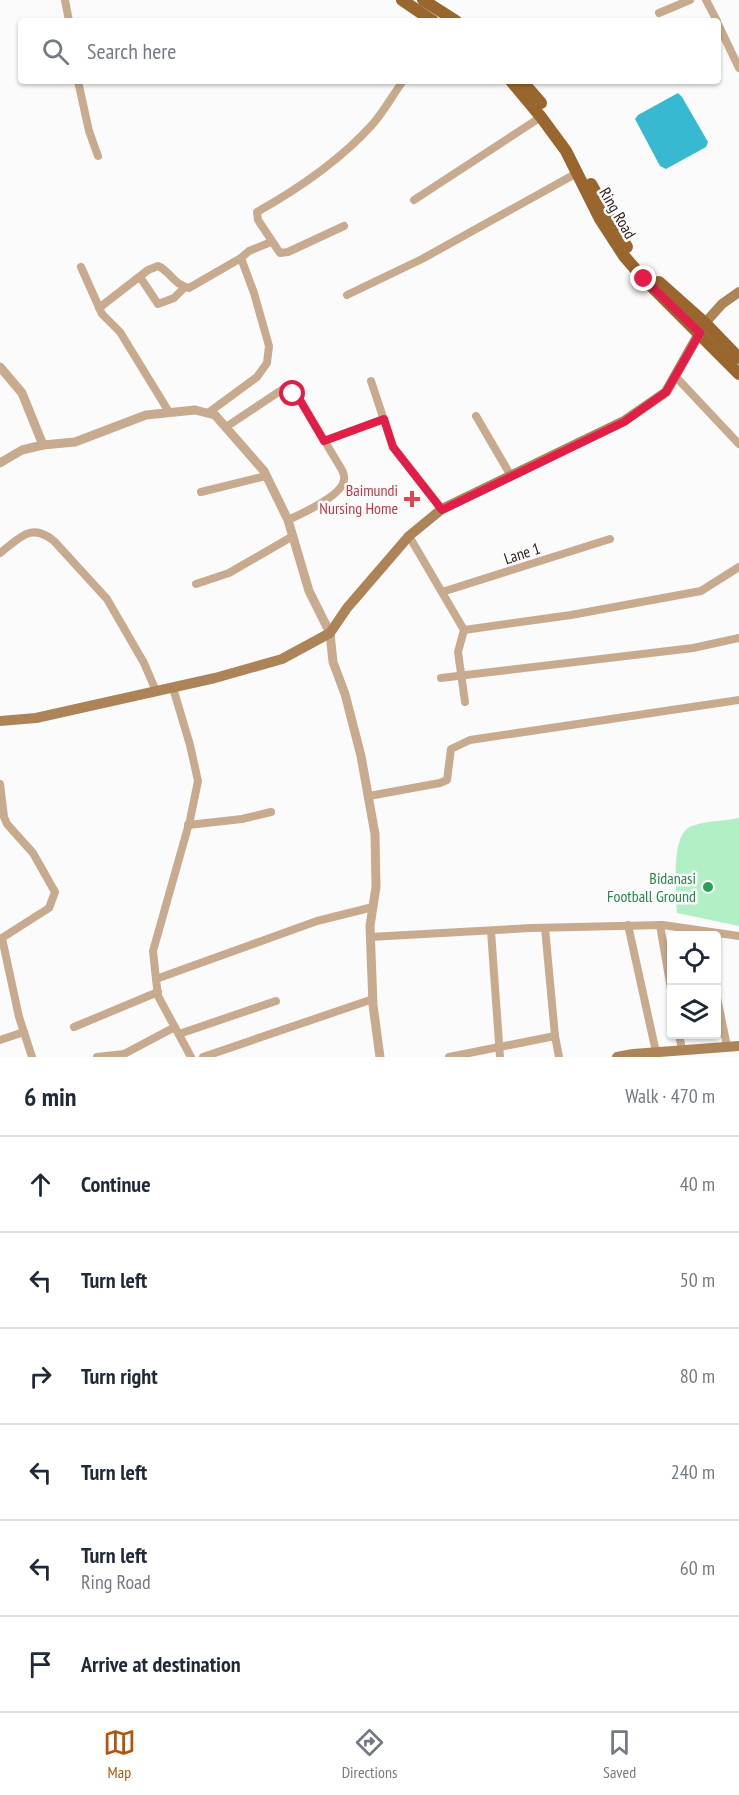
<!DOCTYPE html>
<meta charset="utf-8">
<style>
:root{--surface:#fff;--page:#f6f6f7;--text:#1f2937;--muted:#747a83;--line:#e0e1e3;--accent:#b45309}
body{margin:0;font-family:"PT Sans Narrow",sans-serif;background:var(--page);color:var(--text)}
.controls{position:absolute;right:18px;bottom:18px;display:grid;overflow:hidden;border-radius:6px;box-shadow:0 2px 4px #0004}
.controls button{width:54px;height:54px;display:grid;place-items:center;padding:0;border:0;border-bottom:2px solid var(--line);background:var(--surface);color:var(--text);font:30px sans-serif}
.stop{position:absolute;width:18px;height:18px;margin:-14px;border:4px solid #e11d48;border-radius:50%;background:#fff}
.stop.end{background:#e11d48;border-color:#fff;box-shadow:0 2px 6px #0008}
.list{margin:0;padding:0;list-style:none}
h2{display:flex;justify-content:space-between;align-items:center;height:78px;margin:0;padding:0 24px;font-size:26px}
h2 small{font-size:20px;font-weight:400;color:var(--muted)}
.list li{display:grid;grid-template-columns:39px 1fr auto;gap:18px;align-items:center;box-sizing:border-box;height:96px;padding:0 24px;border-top:2px solid var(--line)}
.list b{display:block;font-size:22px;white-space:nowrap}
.list p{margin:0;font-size:20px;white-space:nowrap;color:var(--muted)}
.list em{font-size:20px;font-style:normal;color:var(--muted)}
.icon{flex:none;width:33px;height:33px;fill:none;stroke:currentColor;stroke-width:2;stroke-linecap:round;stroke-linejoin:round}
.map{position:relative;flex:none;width:739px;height:1057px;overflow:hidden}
.search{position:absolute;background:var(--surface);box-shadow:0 2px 4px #0004;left:18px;right:18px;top:18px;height:66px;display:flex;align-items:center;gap:15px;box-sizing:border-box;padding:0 21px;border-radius:6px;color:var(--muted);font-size:22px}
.sheet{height:654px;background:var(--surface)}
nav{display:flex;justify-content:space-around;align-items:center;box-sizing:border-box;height:84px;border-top:2px solid var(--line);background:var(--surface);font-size:16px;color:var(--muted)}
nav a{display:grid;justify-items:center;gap:3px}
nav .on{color:var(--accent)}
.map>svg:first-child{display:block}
.green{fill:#b1f0c5}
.water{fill:#37b9d2}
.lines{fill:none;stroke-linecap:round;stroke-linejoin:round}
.minor{stroke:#c8ab8f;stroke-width:8}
.tertiary{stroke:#c8ab8f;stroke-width:9}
.secondary{stroke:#ad8458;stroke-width:10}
.primary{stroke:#99672d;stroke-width:12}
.route{stroke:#e11d48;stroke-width:8}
.health-dot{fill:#e0444e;stroke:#fbfbfb;stroke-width:2}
.leisure-dot{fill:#2e9e5b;stroke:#fbfbfb;stroke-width:2}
.labels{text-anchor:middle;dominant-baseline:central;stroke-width:5;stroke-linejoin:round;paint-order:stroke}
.street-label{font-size:16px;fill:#2f221d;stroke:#fbfbfb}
.health-label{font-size:16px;fill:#be3a42;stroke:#fbfbfb;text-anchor:end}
.leisure-label{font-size:16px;fill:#27864d;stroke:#fbfbfb;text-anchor:end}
</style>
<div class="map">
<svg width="739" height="1057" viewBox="0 0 739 1057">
<rect width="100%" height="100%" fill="#fbfbfb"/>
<path class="green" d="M739,818V926L677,913C676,895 671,838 688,828C699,821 726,821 739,818Z"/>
<polygon class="water" points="678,93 682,97 708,142 706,147 666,169 660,166 635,119 638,115"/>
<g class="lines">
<g class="minor">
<polyline points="65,0 69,21"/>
<polyline points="706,0 717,21"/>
<polyline points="659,13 690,0"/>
<polyline points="718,24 739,68"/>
<polyline points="78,81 89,131 98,156"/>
<polyline points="414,200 541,117"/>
<path d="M344,226L288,252L280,253L258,220L257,212C298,189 339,161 371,126C383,113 392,96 403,81"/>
<polyline points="81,267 102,314 120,332 169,412"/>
<polyline points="140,277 158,304 174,298 185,287"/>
<polyline points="347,295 422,259 577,173"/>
<path d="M99,308L148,270L158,266C170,271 174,285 189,288L241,258"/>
<polyline points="675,376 739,444"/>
<polyline points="371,381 393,447 442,509"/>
<polyline points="208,413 257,377 267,363 269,346 254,293 241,258 249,251 271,242"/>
<polyline points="476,416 511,476"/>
<path d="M226,427L283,389L300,400L342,470C343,473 345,476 344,479C344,495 301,514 288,520"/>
<polyline points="324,441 384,419"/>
<polyline points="201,492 266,476"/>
<polyline points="409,536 464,630 571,615 701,591 739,567"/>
<path d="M0,553C20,538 31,522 54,541L107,599L144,663L156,691"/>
<polyline points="196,584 229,573 293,536"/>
<polyline points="442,592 610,539"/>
<polyline points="464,630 458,652 465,702"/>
<polyline points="441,678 693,648 739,638"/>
<polyline points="0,784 4,817 7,824 33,853 55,892 49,908 2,938 19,1017 32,1057"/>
<polyline points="369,796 440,783 447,780 451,749 470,740 739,700"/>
<polyline points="188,825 242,819 271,812"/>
<polyline points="628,925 656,1052"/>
<polyline points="660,925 672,995"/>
<polyline points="545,928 555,1036"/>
<polyline points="491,931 500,1057"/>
<polyline points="370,937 531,928 663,925 739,936"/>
<polyline points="156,979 153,951 190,820 198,781 190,745 173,688"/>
<polyline points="716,993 727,1046"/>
<polyline points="74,1027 158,992"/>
<polyline points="179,1034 276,1001"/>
<polyline points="679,1034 682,1050"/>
<polyline points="0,1040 24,1032"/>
<polyline points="97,1057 124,1054 175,1027"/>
<polyline points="191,1057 158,996 156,979 317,921 373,907"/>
<polyline points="203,1057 373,999"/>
<polyline points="449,1057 555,1036 559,1057"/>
</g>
<g class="tertiary">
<polyline points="0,367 22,393 43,445 75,442 146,415 195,410 215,415 264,471 288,520 309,591 330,633 333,662 345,694 361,756 375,834 376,887 370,926 373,1005 380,1057"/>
<polyline points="0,463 22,450 43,445"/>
</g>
<g class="secondary">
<polyline points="0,721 36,718 215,678 282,659 330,633 347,608 409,536 442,509 624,421 666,392 705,323 722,304 739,292"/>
<polyline points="617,1057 633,1054 739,1046"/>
</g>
<g class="primary">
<polyline points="402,0 433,21"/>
<polyline points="423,0 456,21"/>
<polyline points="511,81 541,117 566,151 600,219 624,256 644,279 739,374"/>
<polyline points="522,81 541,103"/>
<polyline points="591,184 627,247"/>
<polyline points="659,282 705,323 739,358"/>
</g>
</g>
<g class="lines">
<polyline class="route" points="293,394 300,400 324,441 384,419 393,447 442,510 624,422 666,392 700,333 644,279"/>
</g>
<path class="health-dot" d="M409 490h6v6h6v6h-6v6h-6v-6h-6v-6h6z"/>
<circle class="leisure-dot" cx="708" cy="887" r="6"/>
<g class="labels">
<g class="street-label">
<text transform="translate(618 213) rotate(60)">Ring Road</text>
<text transform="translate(522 553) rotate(-18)">Lane 1</text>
</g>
<g class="health-label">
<text x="398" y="490">Baimundi<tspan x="398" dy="18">Nursing Home</tspan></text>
</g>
<g class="leisure-label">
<text x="696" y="878">Bidanasi<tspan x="696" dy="18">Football Ground</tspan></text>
</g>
</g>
</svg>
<div class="controls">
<button><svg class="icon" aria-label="locate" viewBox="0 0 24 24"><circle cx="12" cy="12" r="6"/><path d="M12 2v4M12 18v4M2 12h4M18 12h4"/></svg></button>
<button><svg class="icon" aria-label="layers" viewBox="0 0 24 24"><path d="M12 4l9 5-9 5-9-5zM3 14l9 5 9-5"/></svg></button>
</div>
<div class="stop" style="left:293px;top:394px"></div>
<div class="stop end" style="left:644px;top:279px"></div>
<div class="search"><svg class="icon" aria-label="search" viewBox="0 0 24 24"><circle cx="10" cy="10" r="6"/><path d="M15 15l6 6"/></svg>Search here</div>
</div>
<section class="sheet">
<h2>6 min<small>Walk · 470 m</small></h2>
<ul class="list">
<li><svg class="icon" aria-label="ahead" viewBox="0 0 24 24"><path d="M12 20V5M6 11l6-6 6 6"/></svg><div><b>Continue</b></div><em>40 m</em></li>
<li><svg class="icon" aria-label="left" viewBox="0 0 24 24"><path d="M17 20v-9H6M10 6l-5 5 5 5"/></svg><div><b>Turn left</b></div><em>50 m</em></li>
<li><svg class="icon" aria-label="right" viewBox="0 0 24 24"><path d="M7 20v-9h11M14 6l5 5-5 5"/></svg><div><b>Turn right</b></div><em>80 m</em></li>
<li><svg class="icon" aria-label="left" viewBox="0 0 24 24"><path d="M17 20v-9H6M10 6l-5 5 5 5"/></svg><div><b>Turn left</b></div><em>240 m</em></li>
<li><svg class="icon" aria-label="left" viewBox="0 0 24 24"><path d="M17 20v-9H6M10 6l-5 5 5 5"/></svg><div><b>Turn left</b><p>Ring Road</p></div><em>60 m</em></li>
<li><svg class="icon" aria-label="arrive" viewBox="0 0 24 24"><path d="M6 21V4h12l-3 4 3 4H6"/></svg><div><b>Arrive at destination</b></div></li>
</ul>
</section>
<nav>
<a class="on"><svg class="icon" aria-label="map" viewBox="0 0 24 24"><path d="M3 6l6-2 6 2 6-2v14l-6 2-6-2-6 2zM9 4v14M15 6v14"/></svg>Map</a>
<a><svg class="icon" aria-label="directions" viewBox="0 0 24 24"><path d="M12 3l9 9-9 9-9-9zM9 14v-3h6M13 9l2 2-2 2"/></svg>Directions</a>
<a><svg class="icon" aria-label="saved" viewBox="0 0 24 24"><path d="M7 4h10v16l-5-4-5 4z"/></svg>Saved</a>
</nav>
